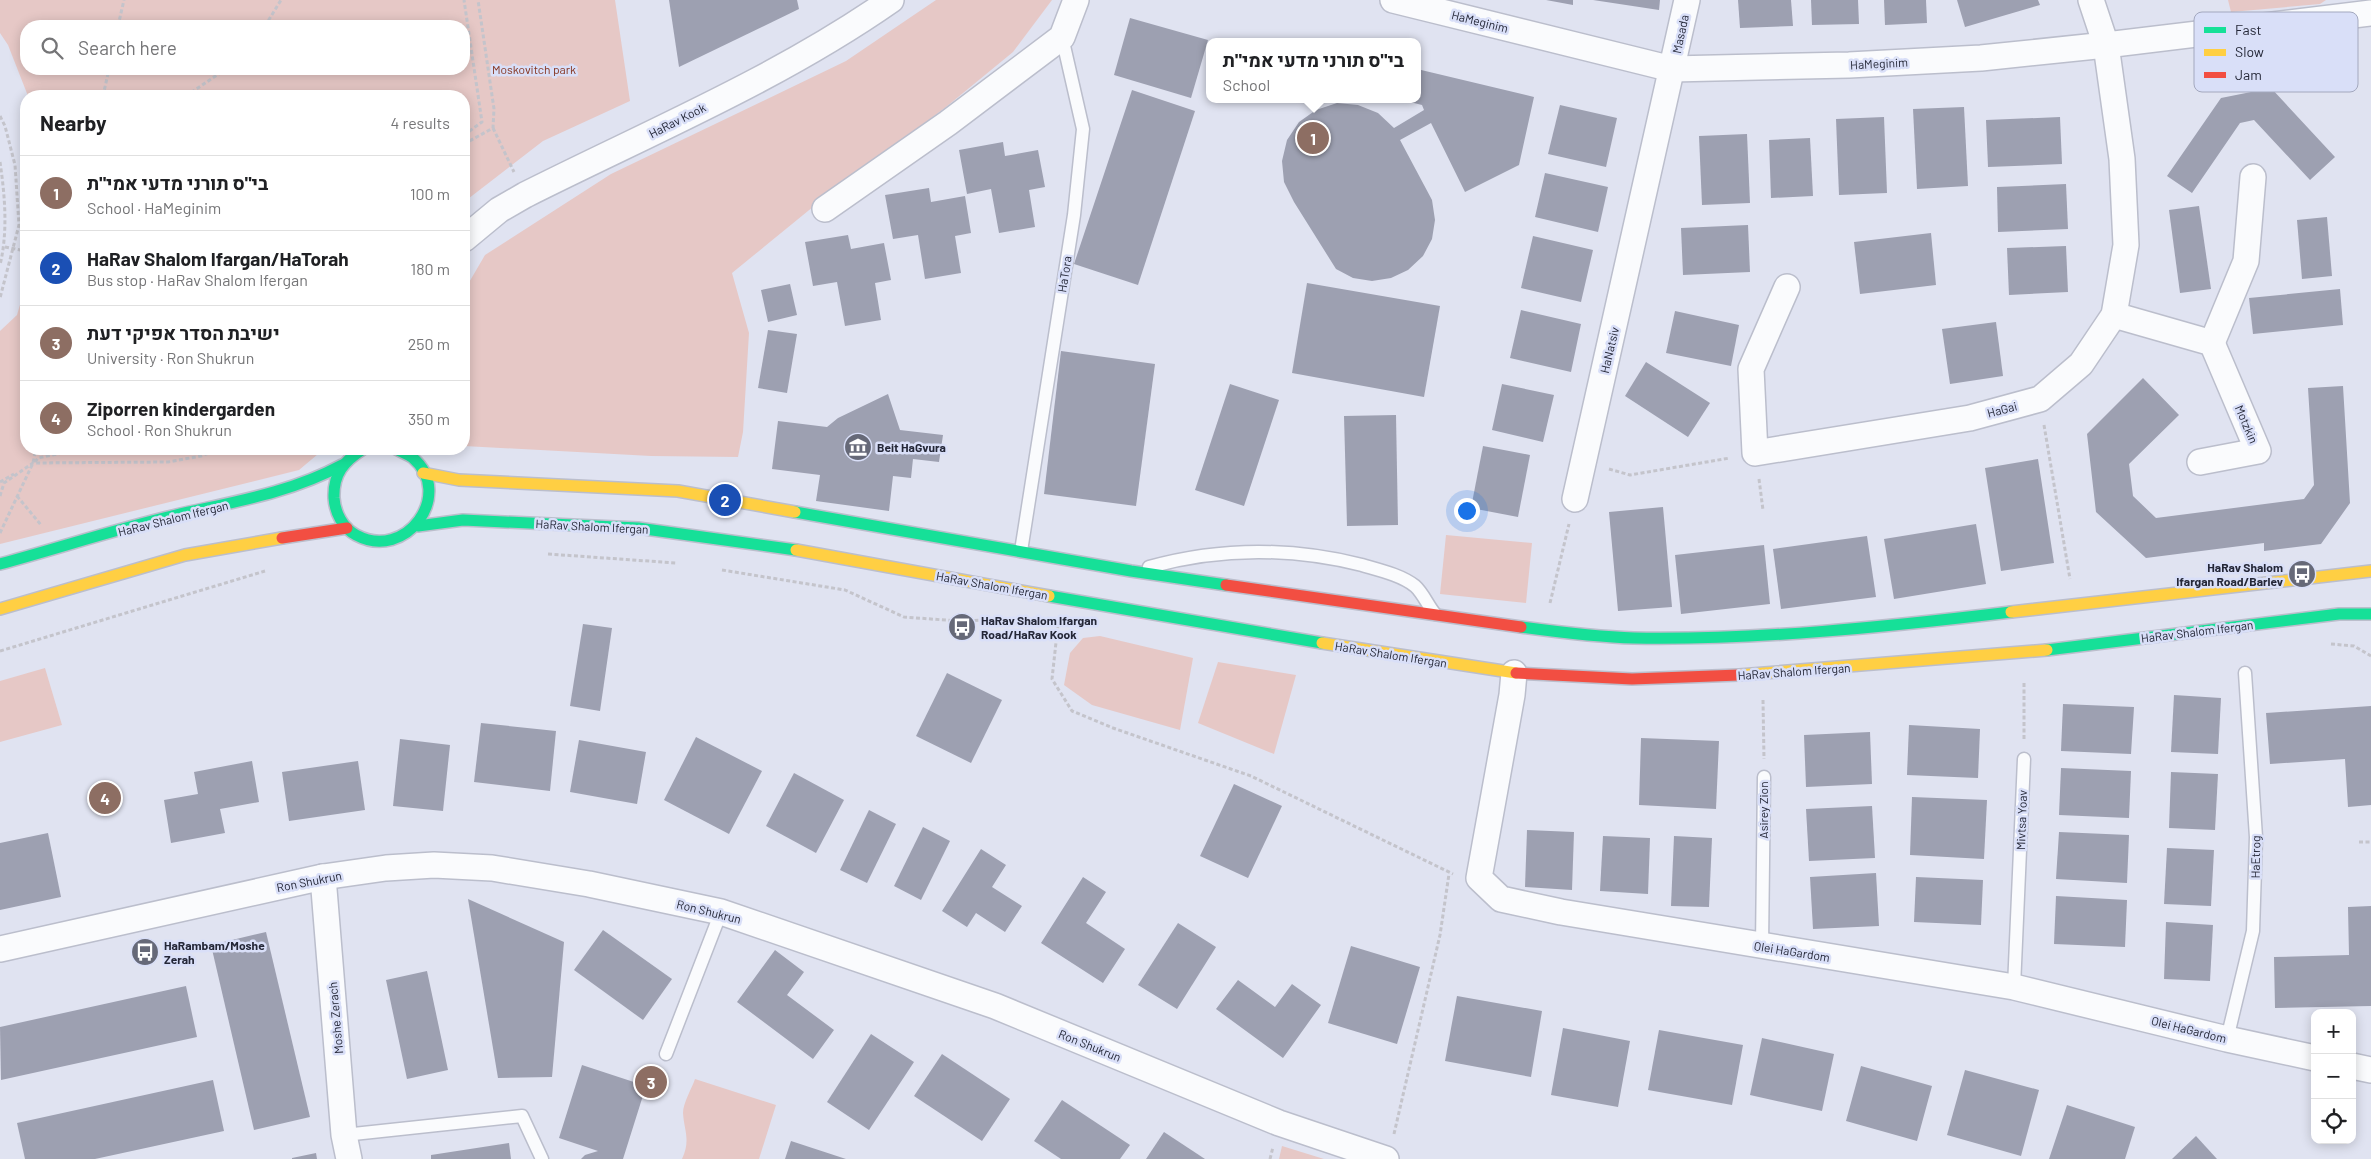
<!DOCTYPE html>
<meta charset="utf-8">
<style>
:root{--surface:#fff;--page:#f6f6f6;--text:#202124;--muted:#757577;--line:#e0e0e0;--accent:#1a73e8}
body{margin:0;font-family:Barlow,Heebo,sans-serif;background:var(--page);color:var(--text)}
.controls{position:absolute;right:15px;bottom:15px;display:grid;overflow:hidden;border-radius:10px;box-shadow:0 2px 12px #0003}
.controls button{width:45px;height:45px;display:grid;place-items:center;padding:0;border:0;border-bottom:1px solid var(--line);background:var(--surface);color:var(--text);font:25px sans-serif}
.you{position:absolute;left:1466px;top:510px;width:18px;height:18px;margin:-12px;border:4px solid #fff;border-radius:50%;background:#1a73e8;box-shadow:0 0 0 8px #1a73e833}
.badge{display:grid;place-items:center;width:32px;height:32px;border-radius:50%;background:var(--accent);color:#fff;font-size:16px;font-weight:700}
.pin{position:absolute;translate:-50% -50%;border:2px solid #fff;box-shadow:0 1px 5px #0006}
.popup{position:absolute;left:1206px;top:38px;width:215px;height:65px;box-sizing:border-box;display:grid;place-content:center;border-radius:10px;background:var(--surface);filter:drop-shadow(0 1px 4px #0005);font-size:16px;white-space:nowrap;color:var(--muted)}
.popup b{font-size:19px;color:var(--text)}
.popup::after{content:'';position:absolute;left:50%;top:100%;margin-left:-10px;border:10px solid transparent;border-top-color:var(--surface)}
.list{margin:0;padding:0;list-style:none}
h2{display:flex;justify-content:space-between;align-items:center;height:65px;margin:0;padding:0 20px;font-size:21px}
h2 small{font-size:16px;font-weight:400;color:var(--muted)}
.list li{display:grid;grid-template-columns:32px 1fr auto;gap:15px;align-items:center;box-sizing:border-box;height:75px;padding:0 20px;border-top:1px solid var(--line)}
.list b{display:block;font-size:19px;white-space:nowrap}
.list p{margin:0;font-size:16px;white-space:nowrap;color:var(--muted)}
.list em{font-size:16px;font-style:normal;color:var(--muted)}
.icon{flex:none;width:28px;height:28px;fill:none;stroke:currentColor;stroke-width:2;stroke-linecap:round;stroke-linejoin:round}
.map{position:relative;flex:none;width:2371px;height:1159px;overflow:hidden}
.search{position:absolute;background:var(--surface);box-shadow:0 2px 12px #0003;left:20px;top:20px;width:450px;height:55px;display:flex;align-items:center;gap:12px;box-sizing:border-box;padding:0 18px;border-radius:20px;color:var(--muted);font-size:19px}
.panel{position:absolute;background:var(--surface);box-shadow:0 2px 12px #0003;left:20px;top:90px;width:450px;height:365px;border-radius:20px}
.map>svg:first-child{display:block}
.green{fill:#e6c8c6;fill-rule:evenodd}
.building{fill:#9da0b1}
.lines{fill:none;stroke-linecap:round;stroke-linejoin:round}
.lane-casing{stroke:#bbbecc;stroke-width:15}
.street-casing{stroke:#bbbecc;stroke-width:28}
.fast-casing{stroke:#bbbecc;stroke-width:14}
.slow-casing{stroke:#bbbecc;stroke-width:14}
.jam-casing{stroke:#bbbecc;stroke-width:14}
.path{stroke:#c4c4cb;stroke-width:3;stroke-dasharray:4 2.5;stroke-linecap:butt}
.lane{stroke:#fafbfd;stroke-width:12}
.street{stroke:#fafbfd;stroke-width:25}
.fast{stroke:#16e098;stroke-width:11}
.slow{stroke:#ffcf43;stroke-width:11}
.jam{stroke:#f24e42;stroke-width:11}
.labels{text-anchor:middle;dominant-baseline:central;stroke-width:5;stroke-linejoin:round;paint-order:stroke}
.street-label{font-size:12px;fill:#242737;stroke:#d9dff8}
.park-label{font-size:12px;fill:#84331f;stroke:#d9dff8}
.poi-label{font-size:12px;font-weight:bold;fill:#242737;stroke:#d9dff8;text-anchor:start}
.key{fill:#d9dff8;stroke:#a3a8be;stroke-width:1}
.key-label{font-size:14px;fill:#242737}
</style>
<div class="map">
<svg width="2371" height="1159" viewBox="0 0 2371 1159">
<rect width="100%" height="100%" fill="#e0e3f1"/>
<g class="green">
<path d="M0,0H615L630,101L543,141L464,202V96H28L8,45L0,33ZM26,26H464V69H26Z"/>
<polygon points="936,0 1052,0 1013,52 946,107 819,202 732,273 749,333 743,432 738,457 651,456 464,446 464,291 485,255 611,174 846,61"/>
<polygon points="2228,0 2326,0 2320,4 2231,12"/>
<polygon points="26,284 26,449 324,449 299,470 0,544 0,331 17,315"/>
<polygon points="1446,535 1532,543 1526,603 1440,594"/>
<polygon points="1100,636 1193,658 1180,730 1092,705 1064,685 1070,653 1083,638"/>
<polygon points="1218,662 1296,675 1274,754 1198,723"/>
<polygon points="45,668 62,725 0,742 0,681"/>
<path d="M695,1079L776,1105L759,1159H682C691,1140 684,1130 683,1113C683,1103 692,1088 695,1079Z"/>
<polygon points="1282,1146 1324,1159 1279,1159"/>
</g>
<g class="building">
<polygon points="669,0 797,0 799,9 679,67"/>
<polygon points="1546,0 1573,0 1573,5"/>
<polygon points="1593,0 1660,0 1659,10"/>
<polygon points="1738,0 1791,0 1793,26 1740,28"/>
<polygon points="1811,0 1858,0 1859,24 1812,25"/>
<polygon points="1884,0 1926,0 1927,23 1885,25"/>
<polygon points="1957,0 2038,0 2040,5 1965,27"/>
<polygon points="1130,18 1208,40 1191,98 1114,75"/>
<polygon points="1417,69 1534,97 1519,165 1465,192 1431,123 1400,140 1432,200 1435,220 1432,239 1423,256 1408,270 1391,278 1372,281 1353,278 1336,269 1294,202 1284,182 1282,161 1287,140 1299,122 1316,110 1337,103 1358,105 1378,113 1394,128 1424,110 1422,105 1402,100 1417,99"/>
<polygon points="2271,88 2335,157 2310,180 2254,120 2240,123 2192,193 2167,176 2221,98"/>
<polygon points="1132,90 1195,111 1138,285 1074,264"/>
<polygon points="1560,105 1617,118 1606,167 1548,154"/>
<polygon points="1964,107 1968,186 1917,189 1913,109"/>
<polygon points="1884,117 1887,193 1839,195 1836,119"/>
<polygon points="2060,117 2062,164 1988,167 1986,120"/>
<polygon points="1747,134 1750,203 1702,205 1699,136"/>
<polygon points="1810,138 1813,196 1771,198 1769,140"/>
<polygon points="1003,142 1005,156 1038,150 1045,187 1029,190 1035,227 999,233 991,189 967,194 959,150"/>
<polygon points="1545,173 1608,187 1598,232 1535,217"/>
<polygon points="2066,184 2068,229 1998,232 1997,187"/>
<polygon points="929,188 931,202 965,196 971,233 955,236 961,273 925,279 918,235 893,239 885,195"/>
<polygon points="2199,206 2211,289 2180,293 2169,210"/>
<polygon points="2327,217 2332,276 2302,279 2297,220"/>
<polygon points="1748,225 1750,272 1683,275 1681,228"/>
<polygon points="1931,233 1936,285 1860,294 1854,242"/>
<polygon points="848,235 851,249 884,243 891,280 875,283 881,320 845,326 837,282 813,286 805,242"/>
<polygon points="1533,236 1593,250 1581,302 1521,288"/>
<polygon points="2066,246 2068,292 2009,295 2007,248"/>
<polygon points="1307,283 1440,306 1424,397 1292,373"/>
<polygon points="790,284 797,315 768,322 761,290"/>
<polygon points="2340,289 2343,325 2253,334 2249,298"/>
<polygon points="1521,310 1581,324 1571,372 1510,358"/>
<polygon points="1675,311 1739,325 1731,366 1666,353"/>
<polygon points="1996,322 2003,376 1950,384 1942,329"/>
<polygon points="768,330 797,334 787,393 758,388"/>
<polygon points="1061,351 1155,364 1136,506 1044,494"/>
<polygon points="1646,362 1710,403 1688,437 1625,396"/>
<polygon points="2143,378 2179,415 2129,464 2133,496 2156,518 2304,499 2314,485 2308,388 2343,386 2350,503 2321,544 2264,551 2264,543 2146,558 2096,512 2087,434"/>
<polygon points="1230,384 1279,400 1244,506 1195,490"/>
<polygon points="1502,384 1554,395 1543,442 1492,430"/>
<polygon points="888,394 900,430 943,435 939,462 913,459 911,478 893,476 889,511 816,501 820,475 772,469 778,421 827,427 838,418"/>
<polygon points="1396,415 1398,525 1347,526 1344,416"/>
<polygon points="1483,446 1530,455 1518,517 1471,508"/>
<polygon points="2038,459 2054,563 2001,571 1985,468"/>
<polygon points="1663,507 1672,607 1618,611 1609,512"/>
<polygon points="1976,524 1986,584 1894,599 1884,539"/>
<polygon points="1867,536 1876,597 1781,609 1773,549"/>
<polygon points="1764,545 1770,604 1681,614 1675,555"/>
<polygon points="583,624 612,628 600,711 570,706"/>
<polygon points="947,673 1002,700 971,763 916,736"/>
<polygon points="2174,695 2221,698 2218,754 2171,752"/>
<polygon points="2063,704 2134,707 2131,754 2061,751"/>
<polygon points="2371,706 2371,805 2348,807 2345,759 2270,764 2266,713"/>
<polygon points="481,723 556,731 550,791 474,782"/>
<polygon points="1909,725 1980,729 1978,778 1907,775"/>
<polygon points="1870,732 1872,784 1806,787 1804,735"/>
<polygon points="696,737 762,771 729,834 664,800"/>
<polygon points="1641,738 1719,741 1716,809 1639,805"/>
<polygon points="400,739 450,745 443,811 393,806"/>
<polygon points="579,740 646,752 637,804 570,792"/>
<polygon points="252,761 259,802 220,809 225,833 171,843 164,800 198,794 194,772"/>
<polygon points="358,761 365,810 289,821 282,772"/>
<polygon points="2061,768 2131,771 2129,818 2059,815"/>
<polygon points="2171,772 2218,774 2215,830 2169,828"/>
<polygon points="794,773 844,800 816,853 766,826"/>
<polygon points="1234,784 1282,806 1248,878 1200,856"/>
<polygon points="1912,797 1987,800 1984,859 1910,855"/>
<polygon points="1872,806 1875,858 1809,861 1806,809"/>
<polygon points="869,810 896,824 867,883 840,870"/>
<polygon points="923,827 950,841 921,900 894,886"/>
<polygon points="1527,830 1574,832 1572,890 1525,887"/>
<polygon points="2059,832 2129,835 2127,883 2056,879"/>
<polygon points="48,833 61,897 0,910 0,843"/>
<polygon points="1603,836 1650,838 1648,894 1600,891"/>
<polygon points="1674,836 1712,838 1709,907 1671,906"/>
<polygon points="2167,848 2214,850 2211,906 2164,904"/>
<polygon points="981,849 1006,865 992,887 1022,906 1005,932 976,913 967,927 942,911"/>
<polygon points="1876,873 1879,926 1813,929 1810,877"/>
<polygon points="1083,877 1106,892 1086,923 1125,949 1103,983 1041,943"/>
<polygon points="1916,877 1983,880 1981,925 1914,922"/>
<polygon points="2056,896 2127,900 2125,947 2054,944"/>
<polygon points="468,899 564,942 552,1077 498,1078"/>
<polygon points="2371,906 2371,1006 2275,1008 2274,957 2349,955 2348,907"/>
<polygon points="2166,922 2213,925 2210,981 2164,979"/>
<polygon points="1178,923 1216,947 1177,1009 1138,985"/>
<polygon points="603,930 672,979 643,1020 574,970"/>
<polygon points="266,932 310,1117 254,1130 211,945"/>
<polygon points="1351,946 1420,967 1397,1044 1328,1023"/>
<polygon points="775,950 804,972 787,995 834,1030 813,1059 737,1002"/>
<polygon points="427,971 448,1070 407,1079 386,980"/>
<polygon points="1238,980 1275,1007 1292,984 1321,1005 1283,1058 1216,1009"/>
<polygon points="186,986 197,1037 1,1080 0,1027"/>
<polygon points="1457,996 1542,1011 1531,1077 1445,1061"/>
<polygon points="1563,1028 1630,1041 1618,1107 1551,1095"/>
<polygon points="1659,1030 1743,1045 1732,1105 1648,1090"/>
<polygon points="871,1034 914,1062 869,1130 827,1102"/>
<polygon points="1762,1038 1834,1054 1822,1111 1750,1095"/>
<polygon points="942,1054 1010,1099 982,1141 914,1096"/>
<polygon points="582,1065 646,1086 623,1159 581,1159 585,1155 598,1151 559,1138"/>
<polygon points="1861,1066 1932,1086 1917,1141 1846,1121"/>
<polygon points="1965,1070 2039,1090 2021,1156 1947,1135"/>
<polygon points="213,1080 224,1131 95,1159 25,1159 17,1123"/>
<polygon points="1062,1100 1130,1145 1120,1159 1061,1159 1034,1141"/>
<polygon points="2067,1105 2135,1127 2125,1159 2049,1159"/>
<polygon points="1164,1132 1205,1159 1146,1159"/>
<polygon points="2196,1136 2217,1159 2172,1159"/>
<polygon points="791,1141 846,1159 785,1159"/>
<polygon points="509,1143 511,1159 431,1159 431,1155"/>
<polygon points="316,1153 317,1159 292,1159 292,1158"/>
</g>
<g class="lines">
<g class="lane-casing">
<g id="lane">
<polyline points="1021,551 1074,215 1083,129 1062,37"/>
<path d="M1149,567C1221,547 1290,547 1362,565C1379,570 1401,575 1415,586C1423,593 1428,606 1435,614"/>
<polyline points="1762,946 1764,777"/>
<polyline points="2014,987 2024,759"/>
<polyline points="2227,1039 2253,931 2256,837 2245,673"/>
<polyline points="666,1054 721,912"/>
<polyline points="344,1135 522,1116 542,1159"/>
</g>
</g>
<g class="street-casing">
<g id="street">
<polyline points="1393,0 1672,69 1849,65 1981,58 2106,45 2371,13"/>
<polyline points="825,209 948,123 1062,37 1076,0"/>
<path d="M464,239L499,210L525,195C648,133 778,79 891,0"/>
<polyline points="1787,287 1751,369 1755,453 1970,418 2040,399 2081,364 2114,315 2126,245 2122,159 2106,45 2091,0"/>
<polyline points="2114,315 2212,343 2258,451 2200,462"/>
<polyline points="2212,343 2246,261 2253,177"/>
<polyline points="1575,499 1687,0"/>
<polyline points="1514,673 1512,695 1479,878 1501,899 1561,912 2014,987 2227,1039 2315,1058"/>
<polyline points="323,877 344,1135 349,1159"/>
<polyline points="0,949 323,877 386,868 434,865 492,868 589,884 721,912 995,1006 1279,1123 1386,1159"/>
<polyline points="2352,1066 2371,1070"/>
</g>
</g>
<g class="fast-casing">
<g id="fast">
<path d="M363,449C344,461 333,474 334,498C335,513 343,528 356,535C406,562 455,494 413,458C408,454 401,452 396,449"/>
<polyline points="795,512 1131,571 1226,585"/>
<polyline points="418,526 463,520 638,528 796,550"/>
<path d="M0,564C59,548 116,529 176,515C233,502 290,493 342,465"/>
<polyline points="1049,596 1322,643"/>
<path d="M1521,627C1558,632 1596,637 1634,638C1760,640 1885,627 2011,612"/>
<polyline points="2047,650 2339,614 2371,614"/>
</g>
</g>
<g class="slow-casing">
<g id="slow">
<polyline points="423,473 459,480 678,491 795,512"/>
<polyline points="796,550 1049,596"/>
<polyline points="0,609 185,555 282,538"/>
<polyline points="2011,612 2371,571"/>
<polyline points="1322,643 1516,673"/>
<polyline points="1739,675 2047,650"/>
</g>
</g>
<g class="jam-casing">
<g id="jam">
<polyline points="282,538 347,528"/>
<polyline points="1226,585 1521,627"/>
<polyline points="1516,673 1632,679 1739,675"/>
</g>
</g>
<g class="path">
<polyline points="118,26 124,0"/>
<polyline points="265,26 281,0"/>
<polyline points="103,96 109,69"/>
<polyline points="186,96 226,69"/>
<polyline points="0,116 5,126 15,165 19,225 0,298"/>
<polyline points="493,128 514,172"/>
<polyline points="464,135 482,122 464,0"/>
<polyline points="464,144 493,128 494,109 478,0"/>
<path d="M0,162C5,196 8,232 0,265"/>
<polyline points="5,247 26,251"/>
<polyline points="2044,425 2070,579"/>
<polyline points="124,449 152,451 168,449"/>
<polyline points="35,462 38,458 82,449"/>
<polyline points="1609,469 1630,475 1730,458"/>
<polyline points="1759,479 1763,510"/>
<polyline points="0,482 14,474"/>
<polyline points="0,496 4,483 33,463 168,462 201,456 219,449"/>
<polyline points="17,496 41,525"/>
<polyline points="0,533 33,463 36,449"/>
<polyline points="548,554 676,563"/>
<polyline points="722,570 845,590 904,617 958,621 1015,619"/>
<polyline points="1550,603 1569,524"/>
<polyline points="1058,624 1052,679 1072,711 1113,728 1251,776 1453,874"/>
<polyline points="2331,644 2354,646 2371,656"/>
<polyline points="0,651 265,571"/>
<polyline points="1763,700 1764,759"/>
<polyline points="2024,739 2024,681"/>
<polyline points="2359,842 2371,842"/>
<polyline points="1394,1134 1440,935 1449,874"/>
<polyline points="1270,1159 1273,1147"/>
</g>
<use href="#lane" class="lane"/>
<use href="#street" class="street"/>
<use href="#fast" class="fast"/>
<use href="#slow" class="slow"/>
<use href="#jam" class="jam"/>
</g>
<defs>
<g id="museum-disc" transform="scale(1.4375)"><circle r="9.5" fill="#666978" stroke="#d9dff8"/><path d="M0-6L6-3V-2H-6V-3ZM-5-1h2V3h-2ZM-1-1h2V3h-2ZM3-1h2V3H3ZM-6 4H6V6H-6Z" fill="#fff"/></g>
<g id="bus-disc" transform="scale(1.4375)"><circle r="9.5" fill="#666978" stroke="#d9dff8"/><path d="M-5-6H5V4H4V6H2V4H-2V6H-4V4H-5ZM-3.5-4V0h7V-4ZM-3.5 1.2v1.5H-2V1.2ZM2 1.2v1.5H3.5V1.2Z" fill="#fff"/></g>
</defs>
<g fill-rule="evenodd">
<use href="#museum-disc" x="858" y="447"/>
<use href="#bus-disc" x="2302" y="574"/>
<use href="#bus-disc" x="962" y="627"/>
<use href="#bus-disc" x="145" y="952"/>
</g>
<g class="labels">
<g class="street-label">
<text transform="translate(1480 21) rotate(14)">HaMeginim</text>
<text transform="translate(1680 34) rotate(-78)">Masada</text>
<text transform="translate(1879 63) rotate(-3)">HaMeginim</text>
<text transform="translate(677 120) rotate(-27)">HaRav Kook</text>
<text transform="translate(1064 274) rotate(-81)">HaTora</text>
<text transform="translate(1609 350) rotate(-77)">HaNatsiv</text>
<text transform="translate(2002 409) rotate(-15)">HaGai</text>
<text transform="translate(2247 424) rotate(67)">Motzkin</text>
<text transform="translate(173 518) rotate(-14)">HaRav Shalom Ifergan</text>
<text transform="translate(592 526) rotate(3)">HaRav Shalom Ifergan</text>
<text transform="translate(992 585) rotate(10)">HaRav Shalom Ifergan</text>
<text transform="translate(2197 631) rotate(-7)">HaRav Shalom Ifergan</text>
<text transform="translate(1391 654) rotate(9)">HaRav Shalom Ifergan</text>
<text transform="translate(1794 671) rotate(-4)">HaRav Shalom Ifergan</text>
<text transform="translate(1763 810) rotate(-90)">Asirey Zion</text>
<text transform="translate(2021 820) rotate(-88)">Mivtsa Yoav</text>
<text transform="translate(2255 857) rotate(-89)">HaEtrog</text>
<text transform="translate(309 881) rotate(-11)">Ron Shukrun</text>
<text transform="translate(709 911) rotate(14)">Ron Shukrun</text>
<text transform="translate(1792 951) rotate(9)">Olei HaGardom</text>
<text transform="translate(335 1018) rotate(-95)">Moshe Zerach</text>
<text transform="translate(2189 1029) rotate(14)">Olei HaGardom</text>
<text transform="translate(1090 1045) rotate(22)">Ron Shukrun</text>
</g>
<g class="park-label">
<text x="534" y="69">Moskovitch park</text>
</g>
<g class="poi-label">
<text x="877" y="447">Beit HaGvura</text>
<text x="2283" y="567" text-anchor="end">HaRav Shalom<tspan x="2283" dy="14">Ifargan Road/Barlev</tspan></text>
<text x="981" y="620">HaRav Shalom Ifargan<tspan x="981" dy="14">Road/HaRav Kook</tspan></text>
<text x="164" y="945">HaRambam/Moshe<tspan x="164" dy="14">Zerah</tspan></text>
</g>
</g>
<rect x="2194" y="12" width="164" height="80" rx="8" class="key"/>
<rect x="2204" y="27" width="22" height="6" fill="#16e098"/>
<rect x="2204" y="49" width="22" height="7" fill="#ffcf43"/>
<rect x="2204" y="72" width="22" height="6" fill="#f24e42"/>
<g class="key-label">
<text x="2235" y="35">Fast</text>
<text x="2235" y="57">Slow</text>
<text x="2235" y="80">Jam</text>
</g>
</svg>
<div class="controls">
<button>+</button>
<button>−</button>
<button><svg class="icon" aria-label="locate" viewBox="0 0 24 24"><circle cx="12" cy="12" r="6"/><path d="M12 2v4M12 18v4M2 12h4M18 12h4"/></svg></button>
</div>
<div class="you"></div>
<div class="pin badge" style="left:1313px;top:138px;background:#8d6e63">1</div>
<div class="popup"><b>בי&quot;ס תורני מדעי אמי&quot;ת</b>School</div>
<div class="pin badge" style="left:725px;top:500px;background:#1a4fb4">2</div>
<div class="pin badge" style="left:651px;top:1082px;background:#8d6e63">3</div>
<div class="pin badge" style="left:105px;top:798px;background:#8d6e63">4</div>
<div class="search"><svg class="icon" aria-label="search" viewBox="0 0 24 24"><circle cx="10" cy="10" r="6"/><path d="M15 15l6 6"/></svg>Search here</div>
<section class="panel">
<h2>Nearby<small>4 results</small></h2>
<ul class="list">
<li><span class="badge" style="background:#8d6e63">1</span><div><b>בי&quot;ס תורני מדעי אמי&quot;ת</b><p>School · HaMeginim</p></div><em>100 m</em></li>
<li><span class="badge" style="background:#1a4fb4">2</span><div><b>HaRav Shalom Ifargan/HaTorah</b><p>Bus stop · HaRav Shalom Ifergan</p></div><em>180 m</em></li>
<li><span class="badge" style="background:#8d6e63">3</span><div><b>ישיבת הסדר אפיקי דעת</b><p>University · Ron Shukrun</p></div><em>250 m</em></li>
<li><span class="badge" style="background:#8d6e63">4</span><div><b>Ziporren kindergarden</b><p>School · Ron Shukrun</p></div><em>350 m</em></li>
</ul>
</section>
</div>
